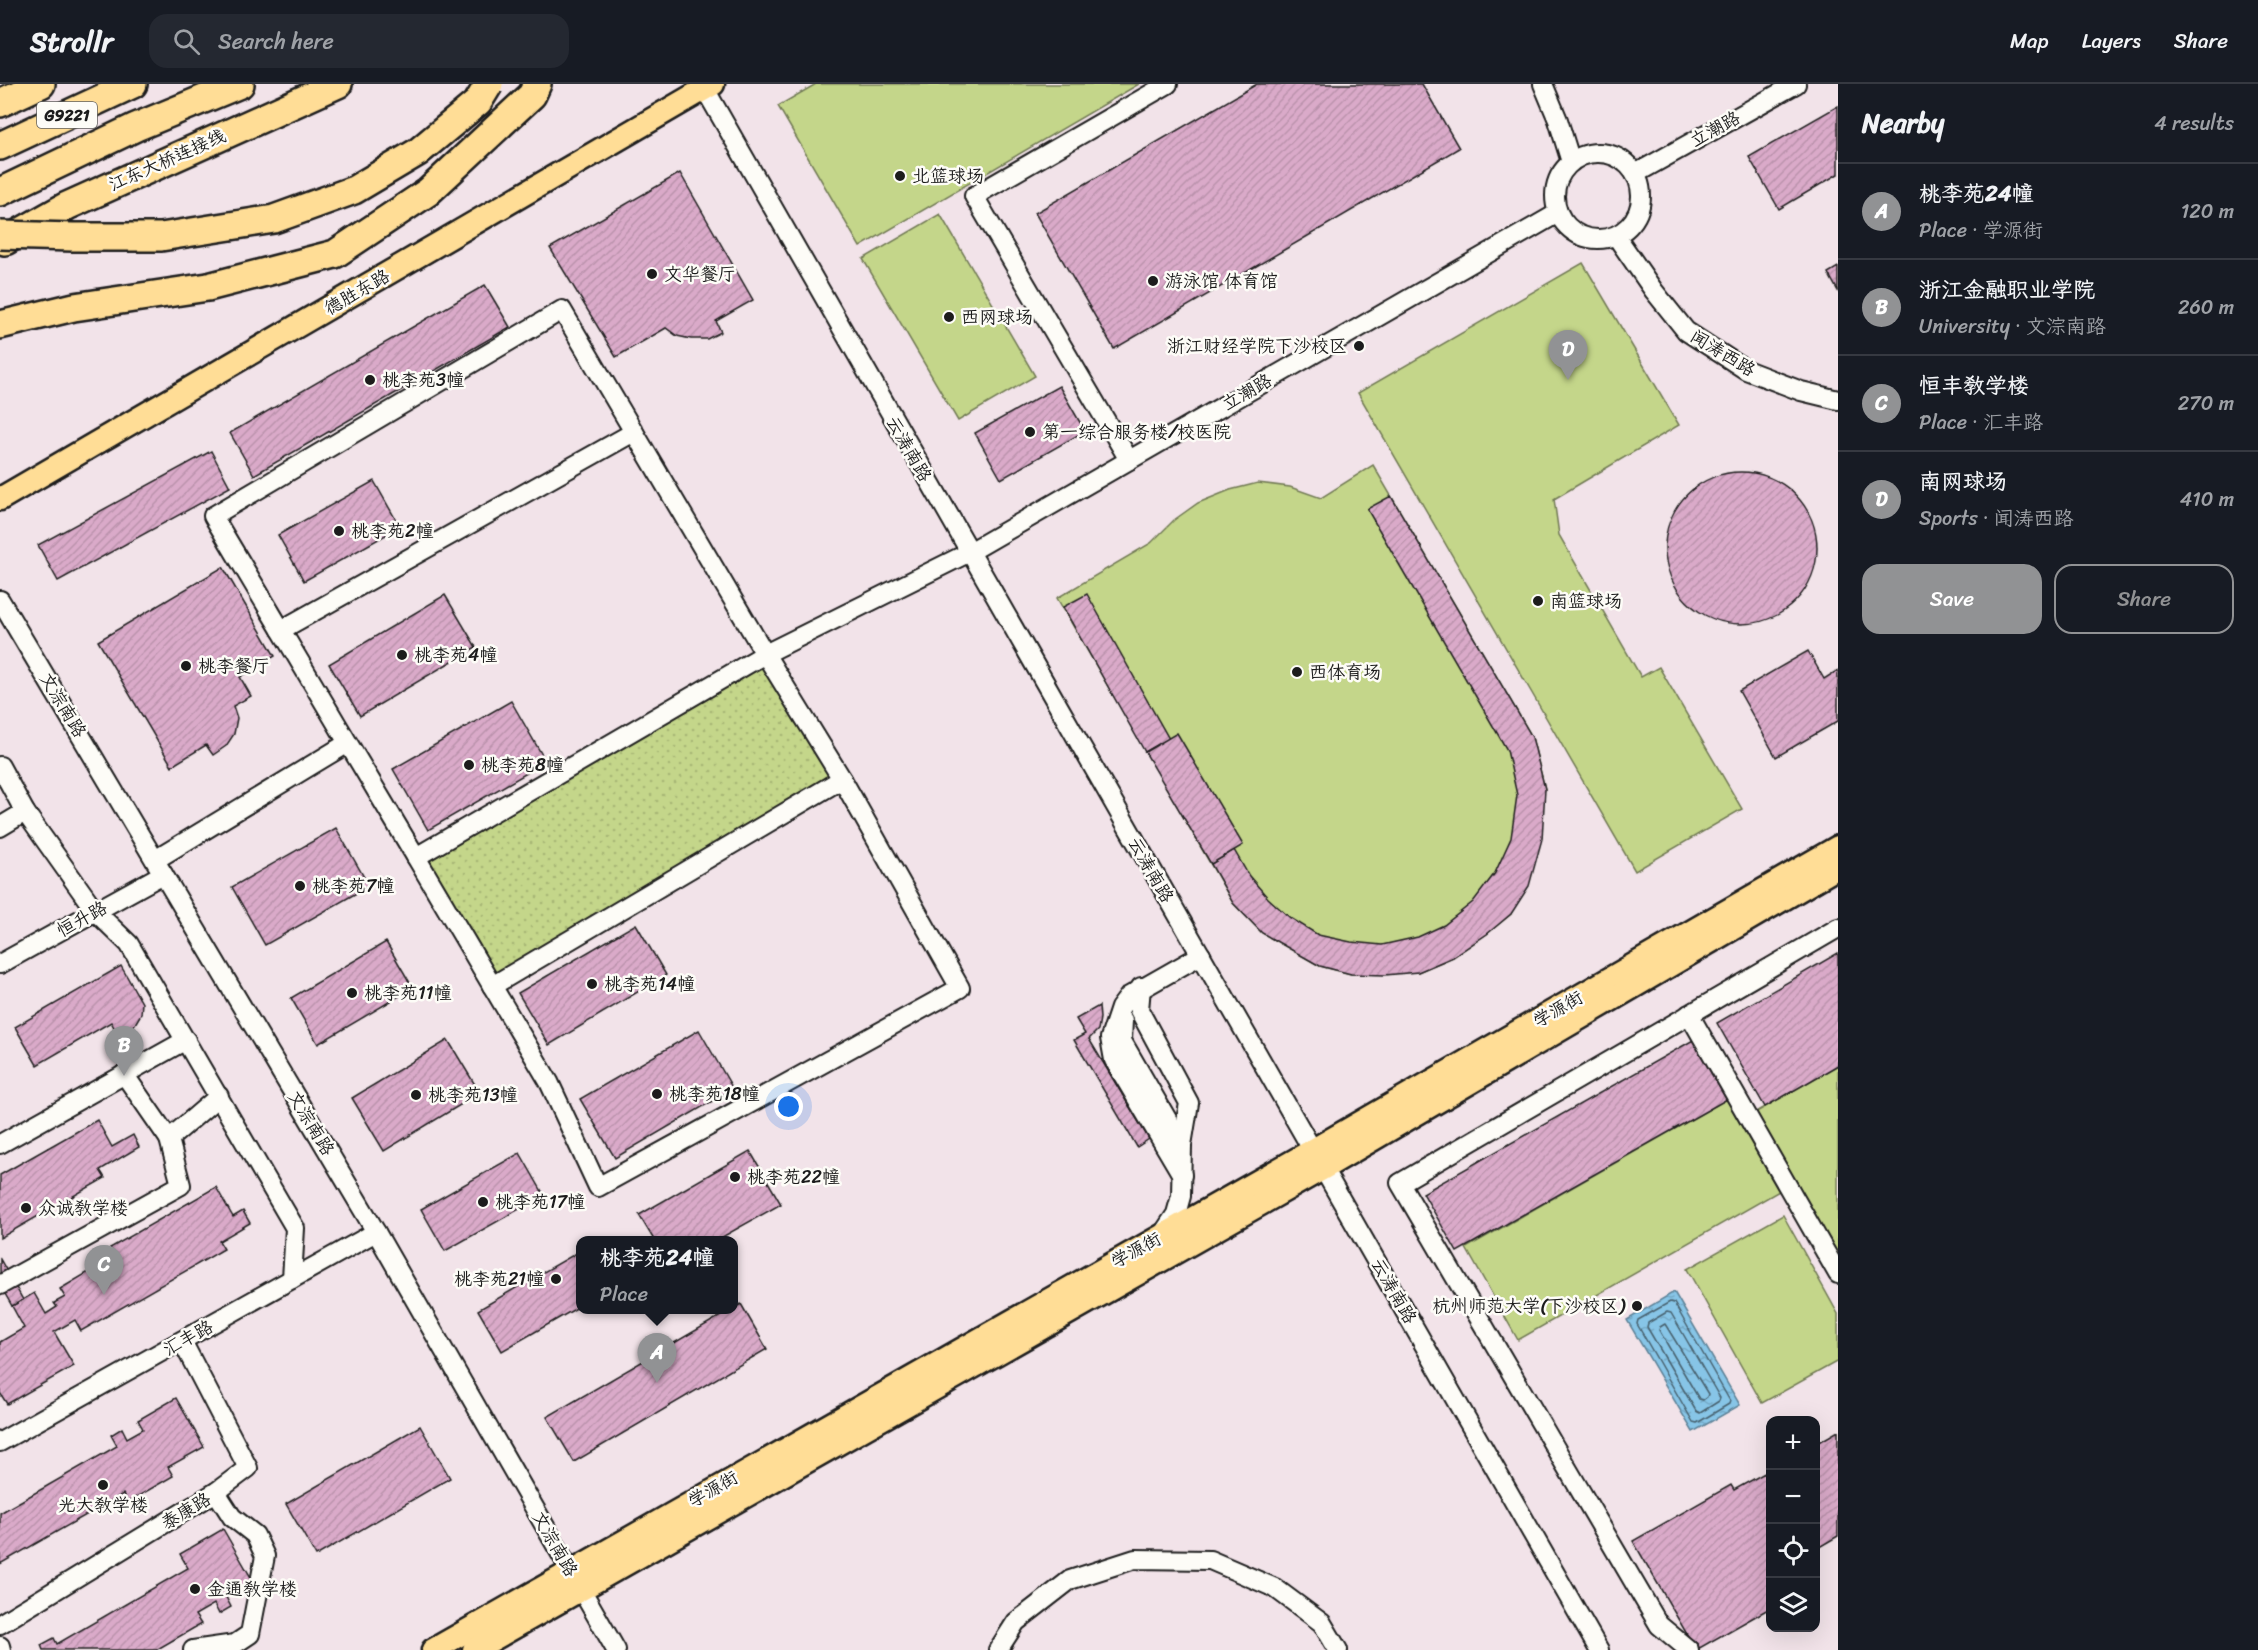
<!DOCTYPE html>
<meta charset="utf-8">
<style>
:root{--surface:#171b24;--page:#242831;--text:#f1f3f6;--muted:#9ea1a6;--line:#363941;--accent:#919294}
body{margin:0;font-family:Sriracha,"LXGW WenKai TC",sans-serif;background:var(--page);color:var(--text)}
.controls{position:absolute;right:18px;bottom:18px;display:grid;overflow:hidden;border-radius:12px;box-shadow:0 6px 24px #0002}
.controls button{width:54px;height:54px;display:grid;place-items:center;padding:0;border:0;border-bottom:2px solid var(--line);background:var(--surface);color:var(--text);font:30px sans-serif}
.you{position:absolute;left:789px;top:1023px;width:21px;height:21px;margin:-15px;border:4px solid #fff;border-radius:50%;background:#1a73e8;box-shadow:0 0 0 9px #1a73e833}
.badge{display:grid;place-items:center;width:39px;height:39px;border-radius:50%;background:var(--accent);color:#fff;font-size:20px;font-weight:700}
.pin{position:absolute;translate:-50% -50px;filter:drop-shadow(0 2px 3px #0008)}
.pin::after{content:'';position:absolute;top:32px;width:21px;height:18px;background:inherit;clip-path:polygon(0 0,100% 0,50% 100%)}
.popup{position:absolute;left:576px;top:1152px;width:162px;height:78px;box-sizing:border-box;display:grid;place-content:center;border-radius:12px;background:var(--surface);filter:drop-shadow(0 2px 4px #0005);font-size:20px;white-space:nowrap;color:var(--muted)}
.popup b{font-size:22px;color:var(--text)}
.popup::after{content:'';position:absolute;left:50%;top:100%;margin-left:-12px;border:12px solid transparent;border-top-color:var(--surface)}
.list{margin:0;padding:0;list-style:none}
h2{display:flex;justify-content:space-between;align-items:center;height:78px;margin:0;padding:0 24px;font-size:26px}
h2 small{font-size:20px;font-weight:400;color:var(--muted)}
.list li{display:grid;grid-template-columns:39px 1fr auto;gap:18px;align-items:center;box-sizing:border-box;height:96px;padding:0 24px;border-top:2px solid var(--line)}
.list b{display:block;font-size:22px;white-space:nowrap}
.list p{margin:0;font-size:20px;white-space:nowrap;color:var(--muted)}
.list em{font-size:20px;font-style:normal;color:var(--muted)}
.actions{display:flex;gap:12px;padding:18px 24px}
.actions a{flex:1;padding:14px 0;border:2px solid var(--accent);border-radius:18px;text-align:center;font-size:21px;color:var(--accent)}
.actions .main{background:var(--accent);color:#fff}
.icon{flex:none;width:33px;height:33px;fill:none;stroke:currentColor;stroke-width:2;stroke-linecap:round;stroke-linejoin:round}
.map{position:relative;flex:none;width:1838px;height:1566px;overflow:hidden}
header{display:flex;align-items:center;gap:36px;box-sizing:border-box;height:84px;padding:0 30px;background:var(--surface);border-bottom:2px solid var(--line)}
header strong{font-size:28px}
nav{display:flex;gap:33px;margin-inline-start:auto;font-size:21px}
.search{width:420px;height:54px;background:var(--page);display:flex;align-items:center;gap:15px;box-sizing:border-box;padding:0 21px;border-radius:18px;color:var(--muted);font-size:22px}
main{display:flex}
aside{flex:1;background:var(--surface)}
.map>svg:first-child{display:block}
.grass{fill:url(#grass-dots);stroke:#707953;stroke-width:1.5}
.park{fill:#c4d68a;stroke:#707953;stroke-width:1.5}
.water{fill:url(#water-ripples);stroke:#5c8196;stroke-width:1.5}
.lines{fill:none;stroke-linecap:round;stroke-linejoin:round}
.shore{stroke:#47606d;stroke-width:1.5}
.building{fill:url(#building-hatch);stroke:#1c1c1c;stroke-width:1.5}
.minor-casing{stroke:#1c1c1c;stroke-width:22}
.major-casing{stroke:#1c1c1c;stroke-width:27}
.highway-casing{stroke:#1c1c1c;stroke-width:32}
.minor{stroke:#fdfcf7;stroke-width:18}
.major{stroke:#ffdd96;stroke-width:22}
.highway{stroke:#ffdd96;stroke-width:27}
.highway-bridge-casing{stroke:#1c1c1c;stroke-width:32;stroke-linecap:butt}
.highway-bridge{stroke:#ffdd96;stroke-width:27}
.poi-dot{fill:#1c1c1c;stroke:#fdfcf7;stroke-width:2}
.labels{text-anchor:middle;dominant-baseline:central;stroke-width:5;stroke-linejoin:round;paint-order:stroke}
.shield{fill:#fdfcf7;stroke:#605f5e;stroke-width:1.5}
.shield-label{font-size:16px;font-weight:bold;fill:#1c1c1c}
.street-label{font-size:18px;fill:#1c1c1c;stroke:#fdfcf7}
.poi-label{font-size:18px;fill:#1c1c1c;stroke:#fdfcf7;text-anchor:start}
</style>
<header>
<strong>Strollr</strong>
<div class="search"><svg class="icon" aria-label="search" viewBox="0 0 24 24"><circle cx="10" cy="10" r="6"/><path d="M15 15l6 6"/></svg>Search here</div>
<nav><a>Map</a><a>Layers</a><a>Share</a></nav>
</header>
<main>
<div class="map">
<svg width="1838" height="1566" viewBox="0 0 1838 1566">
<defs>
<pattern id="grass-dots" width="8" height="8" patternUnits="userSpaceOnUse" patternTransform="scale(1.5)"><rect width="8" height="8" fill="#c4d68a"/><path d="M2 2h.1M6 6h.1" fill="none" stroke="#a8b776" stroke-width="1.8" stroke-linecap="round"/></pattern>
<pattern id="water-ripples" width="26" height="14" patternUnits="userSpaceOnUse" patternTransform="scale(1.5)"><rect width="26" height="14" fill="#87c5e7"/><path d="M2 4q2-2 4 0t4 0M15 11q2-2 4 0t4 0" fill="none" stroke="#74a9c6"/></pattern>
<pattern id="building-hatch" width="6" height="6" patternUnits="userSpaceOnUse" patternTransform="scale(1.5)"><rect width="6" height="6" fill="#daaac9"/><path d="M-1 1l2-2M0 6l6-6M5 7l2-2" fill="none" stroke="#ba92ac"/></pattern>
</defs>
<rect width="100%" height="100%" fill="#f2e3e9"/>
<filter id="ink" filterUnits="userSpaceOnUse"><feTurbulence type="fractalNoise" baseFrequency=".0167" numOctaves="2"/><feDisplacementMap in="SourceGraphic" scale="12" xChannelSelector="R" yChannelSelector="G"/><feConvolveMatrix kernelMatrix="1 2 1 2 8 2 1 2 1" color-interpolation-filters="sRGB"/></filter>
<g filter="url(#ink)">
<polygon class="grass" points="762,577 830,693 495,891 426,775"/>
<g class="park">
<polygon points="816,0 1139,0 860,163 778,22"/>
<polygon points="940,130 1035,292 958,337 863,175"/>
<polygon points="1583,179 1679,341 1554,415 1559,451 1641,593 1659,583 1742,725 1635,787 1358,309"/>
<polygon points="1373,381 1532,653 1545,705 1511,830 1487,850 1453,873 1418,888 1351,890 1320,882 1262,849 1233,819 1057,514 1151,459 1174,436 1198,419 1230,406 1258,399 1290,403 1321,414"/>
<polygon points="1838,981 1838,1179 1753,1030"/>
<polygon points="1729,1014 1781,1106 1518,1256 1466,1164"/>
<polygon points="1783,1131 1838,1230 1838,1277 1762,1319 1687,1185"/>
</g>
<polygon class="water" points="1674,1208 1740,1321 1693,1348 1627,1236"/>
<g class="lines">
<g class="shore">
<polygon points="1670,1218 1674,1219 1730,1317 1729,1320 1697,1339 1693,1338 1637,1240 1638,1236"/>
<polygon points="1667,1228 1671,1229 1720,1314 1719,1317 1700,1329 1696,1327 1647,1243 1648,1239"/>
<polygon points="1665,1240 1708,1310 1707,1313 1703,1316 1699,1315 1659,1246 1660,1243"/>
</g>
</g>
<g class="building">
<polygon points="1257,0 1422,0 1459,64 1114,265 1035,129"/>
<polygon points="1838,22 1838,90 1779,125 1749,73"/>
<polygon points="680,89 753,216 716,237 721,248 707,255 691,255 677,252 666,244 616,273 550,164"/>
<polygon points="1838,183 1838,207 1828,189"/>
<polygon points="485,201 510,243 254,391 230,349"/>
<polygon points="1059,302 1085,347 1001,395 975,349"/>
<polygon points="211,367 230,403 58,497 38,461"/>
<circle cx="1741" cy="464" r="76"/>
<polygon points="374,397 400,443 304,497 278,451"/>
<polygon points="1391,412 1532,653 1545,705 1542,755 1529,802 1511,830 1487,850 1453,873 1418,888 1385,891 1351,890 1320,882 1262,849 1233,819 1211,780 1234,766 1249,792 1268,814 1289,833 1318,851 1351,858 1382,861 1418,853 1444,841 1473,818 1495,789 1511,754 1517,711 1507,666 1367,425"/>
<polygon points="223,483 275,572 240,593 251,612 233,622 237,634 234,650 226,662 213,671 206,661 172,682 98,557"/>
<polygon points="1087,510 1169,655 1145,668 1063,523"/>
<polygon points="445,511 476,563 360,632 329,580"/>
<polygon points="1808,567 1824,595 1838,586 1838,637 1776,673 1739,607"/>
<polygon points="511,617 546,678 428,746 393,685"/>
<polygon points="1177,649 1243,761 1211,780 1145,668"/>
<polygon points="336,744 369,802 265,861 232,803"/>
<polygon points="636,840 666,891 549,961 518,909"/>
<polygon points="386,858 413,904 318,960 291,914"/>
<polygon points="1838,869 1838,981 1765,1023 1717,939"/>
<polygon points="121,882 142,919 141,930 135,940 121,956 111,938 37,981 15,943"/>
<polygon points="1099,922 1100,934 1098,946 1089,955 1149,1055 1137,1063 1074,956 1085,950 1076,935"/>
<polygon points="699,946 733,1005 615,1074 580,1015"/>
<polygon points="1695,955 1729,1014 1457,1168 1423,1109"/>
<polygon points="448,956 480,1009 384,1067 352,1014"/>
<polygon points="97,1036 112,1063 133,1051 139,1063 100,1086 105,1094 0,1154 0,1091"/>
<polygon points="750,1067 781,1120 717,1156 654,1156 639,1131"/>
<polygon points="520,1069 544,1111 445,1167 421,1125"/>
<polygon points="216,1103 233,1133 243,1127 250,1139 219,1157 224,1165 81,1247 75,1236 54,1248 74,1282 7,1320 0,1309 0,1258 24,1244 12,1222 34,1209 46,1230 57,1223 54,1219 65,1213 60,1205 114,1173 110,1164"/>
<polygon points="580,1167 580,1222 502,1267 478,1226"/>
<polygon points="0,1175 23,1216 12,1222 0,1201"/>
<polygon points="741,1220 767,1265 574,1378 547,1333"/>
<polygon points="176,1314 204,1363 168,1383 173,1392 128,1418 123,1410 0,1480 0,1429 117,1362 111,1351 122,1344 127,1354 143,1345 138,1336"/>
<polygon points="420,1342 450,1394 316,1472 286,1420"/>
<polygon points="1838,1347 1838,1452 1816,1465 1816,1360"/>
<polygon points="1770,1386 1770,1524 1696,1566 1633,1457 1731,1401 1734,1406"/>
<polygon points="223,1445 253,1497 226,1513 231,1523 219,1530 214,1520 195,1531 201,1540 156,1566 43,1566 41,1561 54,1554 57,1560 188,1484 180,1470"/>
</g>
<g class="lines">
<g class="minor-casing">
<g id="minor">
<polyline points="1543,0 1558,36 1571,78"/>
<path d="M705,5C1001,527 1302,1045 1599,1566"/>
<circle cx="1598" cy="112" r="43"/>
<polyline points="1635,90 1796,0"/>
<polyline points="1616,152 1654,207 1686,247 1746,286 1801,307 1838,316"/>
<polyline points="1129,376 974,112 1168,0"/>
<polyline points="0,516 376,1148 616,1566"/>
<polyline points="281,546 213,432 562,226 634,348"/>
<polyline points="0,682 25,728 96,828 129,860 295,1144 292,1195"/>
<polyline points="0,743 25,728"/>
<polyline points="416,773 549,998 598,1103 960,904 842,695 765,570 968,469 1558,129"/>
<polyline points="155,776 348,659 281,546 634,348 765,570 416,773 348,659"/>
<polyline points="0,880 163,790"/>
<polyline points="492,902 842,695"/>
<polyline points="1141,903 1139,926 1189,1019 1182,1061"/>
<polyline points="1689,930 1838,1190"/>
<polyline points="1123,936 1122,957 1182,1061 1181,1112 1176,1130 1162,1151"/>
<polyline points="124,990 169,1055"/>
<polyline points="0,1060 186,956"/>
<polyline points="1182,1091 1114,976 1110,954 1120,924 1129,912 1201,871"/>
<polyline points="0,1201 181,1101 169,1055 219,1012"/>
<polyline points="0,1358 376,1148"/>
<polyline points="0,1540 216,1408 248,1384 182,1257"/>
<polyline points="0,1562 1,1566"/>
<polyline points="193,1566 235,1560 250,1550 265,1472 255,1451 232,1433 216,1408"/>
<polyline points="998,1566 1016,1538 1070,1496 1135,1475 1210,1476 1275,1504 1322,1539 1338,1566"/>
<polyline points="1689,1566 1659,1541 1400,1099 1838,844"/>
</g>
</g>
<g class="major-casing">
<g id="major">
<polyline points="0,415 713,0"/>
<polyline points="433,1566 1313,1066 1838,763"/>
<polyline points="474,1566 1324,1084 1838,783"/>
</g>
</g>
<g class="highway-casing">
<g id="highway">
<polyline points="0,19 41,0"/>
<polyline points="0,62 133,0"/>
<polyline points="0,108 136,43 240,0"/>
<polyline points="5,157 67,122 338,0"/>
<polyline points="0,241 74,223 208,203 335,170 428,108 532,11 537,0"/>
</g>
</g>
<use href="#minor" class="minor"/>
<use href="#major" class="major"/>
<use href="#highway" class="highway"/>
<g class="highway-bridge-casing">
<polyline id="highway-bridge" points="0,151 73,153 161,153 274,135 354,106 418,68 478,18 489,0"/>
</g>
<use href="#highway-bridge" class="highway-bridge"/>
</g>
</g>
<g class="poi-dot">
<circle cx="900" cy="92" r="6"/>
<circle cx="652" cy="190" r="6"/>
<circle cx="1153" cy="197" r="6"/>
<circle cx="949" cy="233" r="6"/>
<circle cx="1359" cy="262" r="6"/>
<circle cx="370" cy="296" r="6"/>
<circle cx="1030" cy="348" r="6"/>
<circle cx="339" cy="447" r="6"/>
<circle cx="1538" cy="517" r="6"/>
<circle cx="402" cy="571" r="6"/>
<circle cx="186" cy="582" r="6"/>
<circle cx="1297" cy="588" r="6"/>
<circle cx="469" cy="681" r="6"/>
<circle cx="300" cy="802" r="6"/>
<circle cx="592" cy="900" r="6"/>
<circle cx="352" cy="909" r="6"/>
<circle cx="657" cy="1010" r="6"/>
<circle cx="416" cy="1011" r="6"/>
<circle cx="735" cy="1093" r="6"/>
<circle cx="483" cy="1118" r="6"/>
<circle cx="26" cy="1124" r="6"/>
<circle cx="556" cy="1195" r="6"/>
<circle cx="1637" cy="1222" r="6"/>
<circle cx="103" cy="1401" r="6"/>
<circle cx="195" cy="1505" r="6"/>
</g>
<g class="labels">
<rect class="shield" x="37" y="18" width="60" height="26" rx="4.5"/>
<g class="shield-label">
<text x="67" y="31">G9221</text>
</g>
<g class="street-label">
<text transform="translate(1715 45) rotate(-29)">立潮路</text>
<text transform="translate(167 76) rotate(-24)">江东大桥连接线</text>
<text transform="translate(357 208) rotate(-30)">德胜东路</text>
<text transform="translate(1723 269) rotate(31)">闻涛西路</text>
<text transform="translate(1247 308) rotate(-30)">立潮路</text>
<text transform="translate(909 365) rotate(60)">云涛南路</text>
<text transform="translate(63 621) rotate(59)">文淙南路</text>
<text transform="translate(1151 786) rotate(60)">云涛南路</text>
<text transform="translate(82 835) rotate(-29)">恒升路</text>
<text transform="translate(1558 925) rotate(-30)">学源街</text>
<text transform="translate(311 1039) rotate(59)">文淙南路</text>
<text transform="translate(1136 1166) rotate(-29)">学源街</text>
<text transform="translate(1394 1207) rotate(60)">云涛南路</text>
<text transform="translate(188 1254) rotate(-29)">汇丰路</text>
<text transform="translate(713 1405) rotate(-30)">学源街</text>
<text transform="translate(186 1427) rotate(-31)">泰康路</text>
<text transform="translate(555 1460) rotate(60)">文淙南路</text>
</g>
<g class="poi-label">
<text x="912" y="92">北篮球场</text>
<text x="664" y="190">文华餐厅</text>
<text x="1165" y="197">游泳馆 体育馆</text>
<text x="961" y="233">西网球场</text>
<text x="1347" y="262" text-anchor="end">浙江财经学院下沙校区</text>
<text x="382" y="296">桃李苑3幢</text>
<text x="1042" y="348">第一综合服务楼/校医院</text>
<text x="351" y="447">桃李苑2幢</text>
<text x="1550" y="517">南篮球场</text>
<text x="414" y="571">桃李苑4幢</text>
<text x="198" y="582">桃李餐厅</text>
<text x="1309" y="588">西体育场</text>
<text x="481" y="681">桃李苑8幢</text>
<text x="312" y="802">桃李苑7幢</text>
<text x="604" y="900">桃李苑14幢</text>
<text x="364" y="909">桃李苑11幢</text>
<text x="669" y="1010">桃李苑18幢</text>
<text x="428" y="1011">桃李苑13幢</text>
<text x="747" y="1093">桃李苑22幢</text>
<text x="495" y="1118">桃李苑17幢</text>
<text x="38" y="1124">众诚教学楼</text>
<text x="544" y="1195" text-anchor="end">桃李苑21幢</text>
<text x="1625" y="1222" text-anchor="end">杭州师范大学(下沙校区)</text>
<text x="103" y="1421" text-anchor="middle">光大教学楼</text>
<text x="207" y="1505">金通教学楼</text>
</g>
</g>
</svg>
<div class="controls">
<button>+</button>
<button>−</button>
<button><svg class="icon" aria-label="locate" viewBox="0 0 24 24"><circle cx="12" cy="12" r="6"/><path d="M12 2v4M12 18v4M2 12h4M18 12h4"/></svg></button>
<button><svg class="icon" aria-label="layers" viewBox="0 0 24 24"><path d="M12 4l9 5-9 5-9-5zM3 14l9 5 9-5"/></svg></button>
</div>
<div class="you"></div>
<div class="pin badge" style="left:657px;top:1299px">A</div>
<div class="popup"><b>桃李苑24幢</b>Place</div>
<div class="pin badge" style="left:124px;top:992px">B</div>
<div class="pin badge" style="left:104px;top:1211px">C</div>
<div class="pin badge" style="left:1568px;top:296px">D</div>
</div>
<aside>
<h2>Nearby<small>4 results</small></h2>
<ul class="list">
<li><span class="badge">A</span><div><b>桃李苑24幢</b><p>Place · 学源街</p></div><em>120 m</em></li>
<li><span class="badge">B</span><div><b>浙江金融职业学院</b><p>University · 文淙南路</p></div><em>260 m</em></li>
<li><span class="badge">C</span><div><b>恒丰教学楼</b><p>Place · 汇丰路</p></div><em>270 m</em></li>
<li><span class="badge">D</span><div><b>南网球场</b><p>Sports · 闻涛西路</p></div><em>410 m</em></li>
</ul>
<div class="actions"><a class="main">Save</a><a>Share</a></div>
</aside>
</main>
